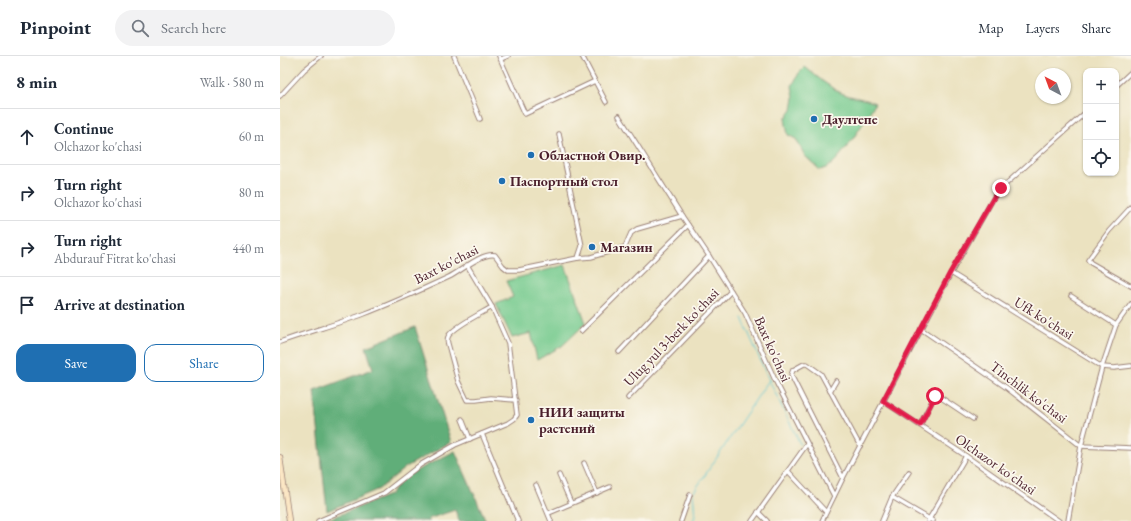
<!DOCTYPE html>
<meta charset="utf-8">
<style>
:root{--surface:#fff;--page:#f2f2f3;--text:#1f2937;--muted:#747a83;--line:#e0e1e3;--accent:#1f6fb2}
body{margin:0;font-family:"EB Garamond",serif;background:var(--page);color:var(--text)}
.controls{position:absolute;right:12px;top:12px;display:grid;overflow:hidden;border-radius:8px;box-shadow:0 1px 3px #0004}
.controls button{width:36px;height:36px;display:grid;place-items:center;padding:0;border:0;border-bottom:1px solid var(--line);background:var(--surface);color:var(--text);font:20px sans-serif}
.compass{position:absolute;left:755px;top:12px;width:36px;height:36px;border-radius:50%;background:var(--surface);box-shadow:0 1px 3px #0004;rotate:319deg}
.stop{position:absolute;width:12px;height:12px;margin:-9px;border:3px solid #e11d48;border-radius:50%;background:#fff}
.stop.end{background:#e11d48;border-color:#fff;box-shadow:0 1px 4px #0008}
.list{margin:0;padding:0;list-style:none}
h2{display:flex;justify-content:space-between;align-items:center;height:52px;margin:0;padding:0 16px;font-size:17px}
h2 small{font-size:13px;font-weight:400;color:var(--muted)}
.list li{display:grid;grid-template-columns:26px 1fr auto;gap:12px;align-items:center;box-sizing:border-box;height:56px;padding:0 16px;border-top:1px solid var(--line)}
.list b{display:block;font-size:15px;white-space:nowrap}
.list p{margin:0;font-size:13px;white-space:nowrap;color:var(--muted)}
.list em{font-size:13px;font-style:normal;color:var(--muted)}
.actions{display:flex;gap:8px;padding:12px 16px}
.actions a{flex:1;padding:9px 0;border:1px solid var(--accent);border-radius:12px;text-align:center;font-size:14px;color:var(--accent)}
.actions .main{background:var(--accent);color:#fff}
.icon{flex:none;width:22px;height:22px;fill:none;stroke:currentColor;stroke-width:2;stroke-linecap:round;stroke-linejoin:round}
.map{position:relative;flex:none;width:851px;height:465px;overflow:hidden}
header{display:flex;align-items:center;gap:24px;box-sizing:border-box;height:56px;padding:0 20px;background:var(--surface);border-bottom:1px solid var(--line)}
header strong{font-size:19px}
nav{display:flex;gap:22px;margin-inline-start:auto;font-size:14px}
.search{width:280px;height:36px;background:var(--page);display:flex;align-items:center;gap:10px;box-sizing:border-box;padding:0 14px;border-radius:22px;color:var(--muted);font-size:15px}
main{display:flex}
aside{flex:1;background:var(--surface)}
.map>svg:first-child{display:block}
.green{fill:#76ca8e;stroke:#60745c}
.forest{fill:#60ae79;stroke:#556652}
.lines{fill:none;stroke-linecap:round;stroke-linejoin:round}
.stream{stroke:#5ac6d2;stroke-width:1}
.minor-casing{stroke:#9a8076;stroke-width:5.5}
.secondary-casing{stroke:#9a8076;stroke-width:6}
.minor{stroke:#fff;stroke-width:3.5}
.secondary{stroke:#fbe6c4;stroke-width:4.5}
.route{stroke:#e11d48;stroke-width:5}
.poi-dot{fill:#1f6fb2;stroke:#fbf7ec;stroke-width:1.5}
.labels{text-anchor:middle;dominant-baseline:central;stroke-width:3.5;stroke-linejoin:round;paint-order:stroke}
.poi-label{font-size:14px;font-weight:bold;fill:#4a1f2b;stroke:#fbf7ec;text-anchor:start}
.street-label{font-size:14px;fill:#4a1f2b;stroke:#fbf7ec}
</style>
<header>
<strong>Pinpoint</strong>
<div class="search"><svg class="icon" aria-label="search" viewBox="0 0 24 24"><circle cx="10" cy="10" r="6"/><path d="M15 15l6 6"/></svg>Search here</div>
<nav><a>Map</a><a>Layers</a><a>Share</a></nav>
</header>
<main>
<aside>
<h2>8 min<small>Walk · 580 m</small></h2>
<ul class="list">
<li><svg class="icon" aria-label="ahead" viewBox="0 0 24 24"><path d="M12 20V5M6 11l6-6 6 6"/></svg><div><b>Continue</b><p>Olchazor ko'chasi</p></div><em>60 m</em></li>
<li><svg class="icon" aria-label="right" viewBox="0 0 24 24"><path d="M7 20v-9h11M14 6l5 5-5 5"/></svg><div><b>Turn right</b><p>Olchazor ko'chasi</p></div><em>80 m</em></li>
<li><svg class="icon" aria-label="right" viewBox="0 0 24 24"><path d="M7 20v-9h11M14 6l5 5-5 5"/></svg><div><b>Turn right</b><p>Abdurauf Fitrat ko'chasi</p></div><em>440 m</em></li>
<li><svg class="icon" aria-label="arrive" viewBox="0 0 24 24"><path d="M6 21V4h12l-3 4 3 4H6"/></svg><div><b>Arrive at destination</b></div></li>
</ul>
<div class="actions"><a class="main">Save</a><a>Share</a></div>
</aside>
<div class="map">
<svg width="851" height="465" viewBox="0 0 851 465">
<rect width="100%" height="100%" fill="#fbf7ec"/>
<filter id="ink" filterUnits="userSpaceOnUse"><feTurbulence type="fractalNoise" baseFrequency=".025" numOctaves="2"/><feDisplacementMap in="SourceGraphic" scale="8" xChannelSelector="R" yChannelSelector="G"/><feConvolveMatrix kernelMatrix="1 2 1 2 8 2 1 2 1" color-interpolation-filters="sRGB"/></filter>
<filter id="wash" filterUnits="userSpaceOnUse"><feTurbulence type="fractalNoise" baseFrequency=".012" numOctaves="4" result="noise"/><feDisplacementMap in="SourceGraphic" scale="16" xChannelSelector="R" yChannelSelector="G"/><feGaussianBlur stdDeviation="0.9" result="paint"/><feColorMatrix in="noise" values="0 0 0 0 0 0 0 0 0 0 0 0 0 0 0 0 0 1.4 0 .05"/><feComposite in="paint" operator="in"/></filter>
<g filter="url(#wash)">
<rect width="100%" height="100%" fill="#ebe2c0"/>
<g class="green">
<path d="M525,11C536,20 548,30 561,37C572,42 584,42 595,47C588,61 559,107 546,112C544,113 542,113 540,114L525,100L516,83L508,79L505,63L512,54L514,42L512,30L519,17Z"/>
<polygon points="285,209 306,267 282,290 257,304 251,277 232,282 216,248 233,241 226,225"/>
</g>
<g class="forest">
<polygon points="135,271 171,386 126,411 99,433 47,455 34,335 93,313 86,291"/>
<polygon points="175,395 206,465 179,465 175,454 148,463 149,465 44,465 109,439 126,420"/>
</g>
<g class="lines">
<g class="stream">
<polyline points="462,262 489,324 520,388"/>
<polyline points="413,465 415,460 413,437 489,324"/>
</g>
</g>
</g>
<g filter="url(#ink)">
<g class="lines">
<g class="minor-casing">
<g id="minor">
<polyline points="174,0 200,63"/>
<polyline points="219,0 245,58 315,25"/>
<polyline points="302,0 326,46"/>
<polyline points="221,3 228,0"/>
<polyline points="836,30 851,16"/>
<polyline points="0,40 24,14 41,0"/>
<polyline points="339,60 402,160 429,200 465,257 495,324 554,440"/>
<polyline points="279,78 302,190 298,202"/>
<polyline points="851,151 829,175 808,204 811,207 851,230"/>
<polyline points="671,217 822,311 834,312 851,310"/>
<polyline points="791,240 836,269"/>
<path d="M212,251C200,258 177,269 169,279C167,282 167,285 168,288L178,325L187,344H196L211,342L236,344"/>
<polyline points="641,273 727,332 801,390 851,392"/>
<polyline points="301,275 408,169"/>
<path d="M0,286C28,276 57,268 84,258C113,247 141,234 169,221C180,216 202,196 215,199L223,210L228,214H239L298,202L311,201L345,191L351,177L357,173L402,160"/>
<polyline points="339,296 429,200"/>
<polyline points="550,335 556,325"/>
<polyline points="348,342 451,235"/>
<polyline points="603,345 686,400 779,465"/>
<polyline points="182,363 190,383"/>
<polyline points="640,369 655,339 657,339 693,363"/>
<polyline points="202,378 238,465"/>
<polyline points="304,407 317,437"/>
<polyline points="508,415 546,456"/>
<polyline points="279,419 291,447"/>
<polyline points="563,422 511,319 513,314 524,308 527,308 541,318 580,390"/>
<polyline points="256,429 271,465"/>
<polyline points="612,441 653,465"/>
<polyline points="478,456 487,465"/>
<polyline points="269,457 330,431"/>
<polyline points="38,465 104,437 140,409 175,389 228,367 234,363 237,359 228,287 212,251 187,209"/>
<polyline points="401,465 410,439"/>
<polyline points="472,465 527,388"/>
<polyline points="542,465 563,422 671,217 717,136 806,56"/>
<polyline points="602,465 612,441 629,416"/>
<polyline points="648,465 686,400"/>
<polyline points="788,465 801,390 822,311 836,269 851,248"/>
</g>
</g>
<g class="secondary-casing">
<polyline id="secondary" points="0,401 9,465"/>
</g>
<use href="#minor" class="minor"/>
<use href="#secondary" class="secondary"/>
</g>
</g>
<g class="lines" filter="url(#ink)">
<polyline class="route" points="655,340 640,369 603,345 670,217 717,136 721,132"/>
</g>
<g class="poi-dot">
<circle cx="534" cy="63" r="4"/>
<circle cx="251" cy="99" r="4"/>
<circle cx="222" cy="125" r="4"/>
<circle cx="312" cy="191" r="4"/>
<circle cx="251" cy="364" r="4"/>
</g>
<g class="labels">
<g class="poi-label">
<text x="542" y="63">Даултепе</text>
<text x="259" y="99">Областной Овир.</text>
<text x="230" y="125">Паспортный стол</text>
<text x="320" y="191">Магазин</text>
<text x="259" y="356">НИИ защиты<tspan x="259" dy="16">растений</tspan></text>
</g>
<g class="street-label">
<text transform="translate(166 208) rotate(-27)">Baxt ko'chasi</text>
<text transform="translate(764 262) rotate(32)">Ufk ko'chasi</text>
<text transform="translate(391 281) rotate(-46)">Ulug yul 3-berk ko'chasi</text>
<text transform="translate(493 293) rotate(66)">Baxt ko'chasi</text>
<text transform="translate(749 336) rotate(37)">Tinchlik ko'chasi</text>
<text transform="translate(716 408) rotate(35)">Olchazor ko'chasi</text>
</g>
</g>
</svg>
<div class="controls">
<button>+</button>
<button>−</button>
<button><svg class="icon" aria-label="locate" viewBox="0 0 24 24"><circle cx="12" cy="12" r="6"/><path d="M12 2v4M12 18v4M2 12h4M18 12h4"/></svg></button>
</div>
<svg class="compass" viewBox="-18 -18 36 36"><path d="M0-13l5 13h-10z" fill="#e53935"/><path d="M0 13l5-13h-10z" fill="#747a83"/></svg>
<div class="stop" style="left:655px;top:340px"></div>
<div class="stop end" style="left:721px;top:132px"></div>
</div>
</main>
